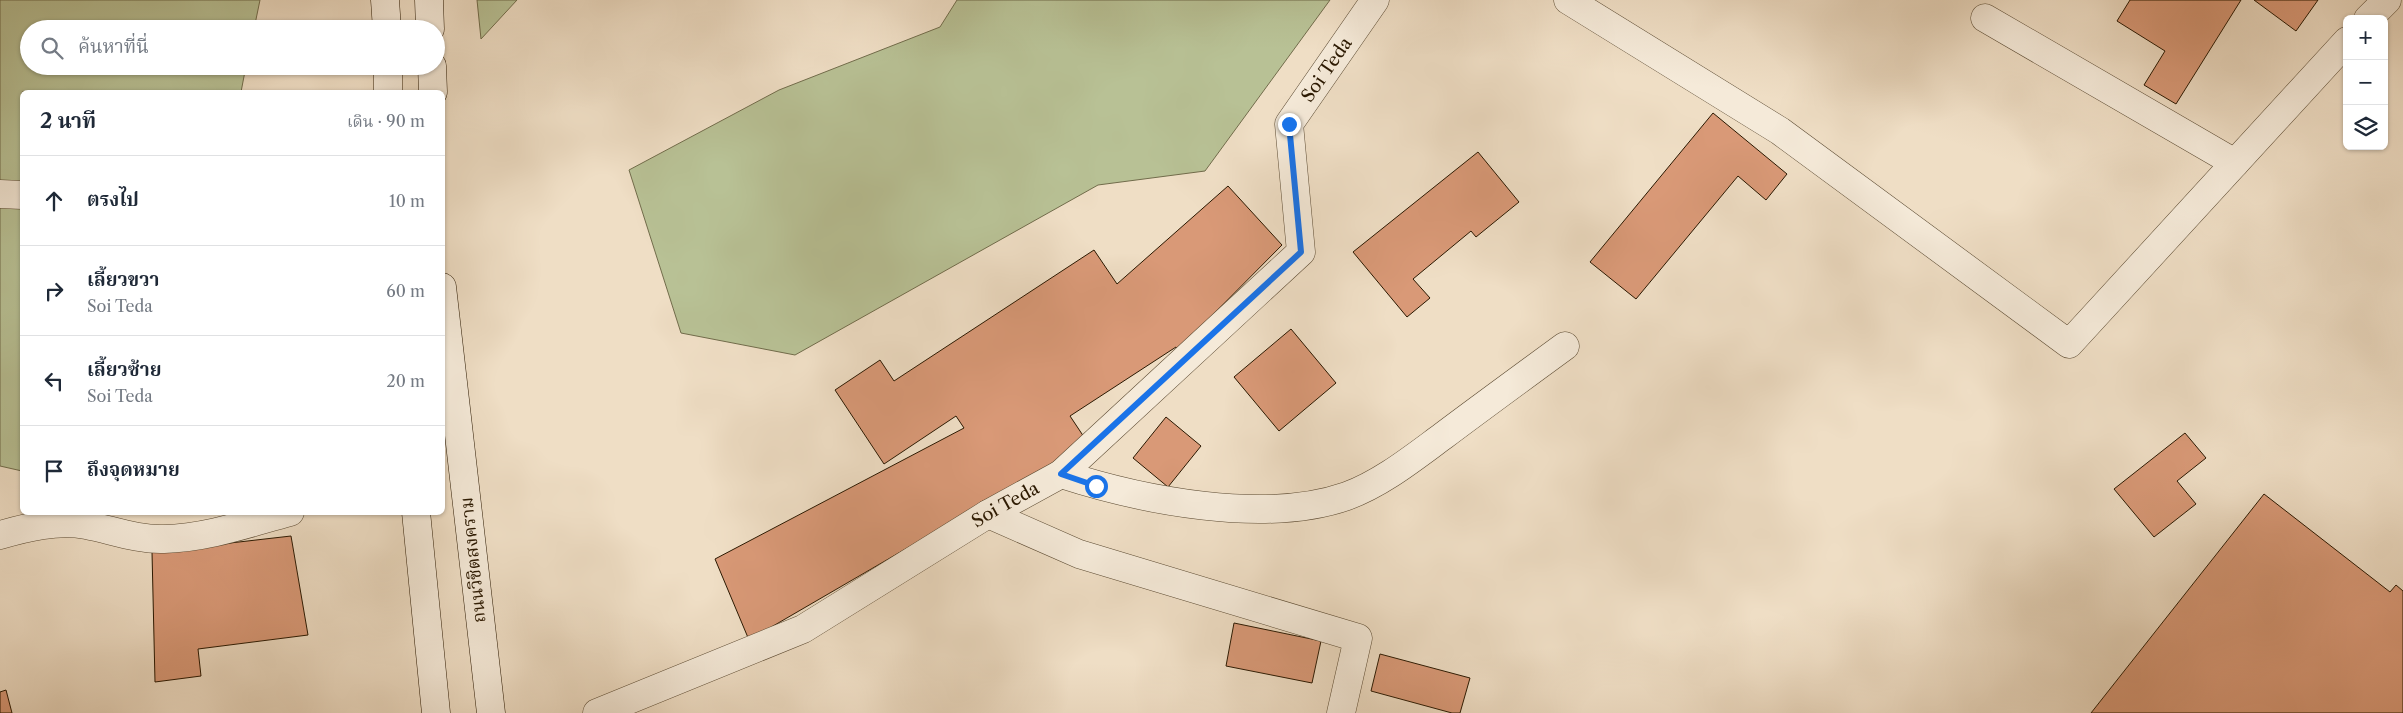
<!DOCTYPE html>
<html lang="th">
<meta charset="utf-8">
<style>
:root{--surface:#fff;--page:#f2f2f3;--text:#1f2937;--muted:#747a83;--line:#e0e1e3}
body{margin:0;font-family:"Libre Caslon Text","Noto Serif Thai",serif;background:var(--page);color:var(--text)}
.controls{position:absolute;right:15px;top:15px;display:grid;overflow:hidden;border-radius:8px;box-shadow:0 1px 4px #0004}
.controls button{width:45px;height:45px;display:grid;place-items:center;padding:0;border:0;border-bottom:1px solid var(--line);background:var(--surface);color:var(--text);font:25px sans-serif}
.stop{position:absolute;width:15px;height:15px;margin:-11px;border:4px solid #1a73e8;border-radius:50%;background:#fff}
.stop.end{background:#1a73e8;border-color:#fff;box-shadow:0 1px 5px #0008}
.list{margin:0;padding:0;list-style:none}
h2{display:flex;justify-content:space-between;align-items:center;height:65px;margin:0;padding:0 20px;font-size:21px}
h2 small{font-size:16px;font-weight:400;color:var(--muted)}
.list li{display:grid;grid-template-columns:32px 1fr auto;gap:15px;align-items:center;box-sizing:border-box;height:90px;padding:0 20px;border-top:1px solid var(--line)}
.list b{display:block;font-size:19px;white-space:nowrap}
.list p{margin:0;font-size:16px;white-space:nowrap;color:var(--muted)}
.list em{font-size:16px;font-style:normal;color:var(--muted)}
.icon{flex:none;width:28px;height:28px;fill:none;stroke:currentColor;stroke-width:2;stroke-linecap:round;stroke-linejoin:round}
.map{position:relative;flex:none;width:2403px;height:713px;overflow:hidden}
.search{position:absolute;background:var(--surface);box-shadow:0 1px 4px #0004;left:20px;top:20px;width:425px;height:55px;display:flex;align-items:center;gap:12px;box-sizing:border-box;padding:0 18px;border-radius:28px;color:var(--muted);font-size:19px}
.panel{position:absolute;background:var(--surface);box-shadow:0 1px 4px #0004;left:20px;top:90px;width:425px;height:425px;border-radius:8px}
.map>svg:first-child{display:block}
.green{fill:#b8c195;stroke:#716c4b}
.building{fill:#d99977;stroke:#2a1801}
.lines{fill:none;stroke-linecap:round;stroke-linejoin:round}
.minor-casing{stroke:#5b4a32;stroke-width:29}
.secondary-casing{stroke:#2a1801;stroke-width:29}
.minor{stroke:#f5ead9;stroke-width:28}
.secondary{stroke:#f5ead9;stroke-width:28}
.route{stroke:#1a73e8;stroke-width:6}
.labels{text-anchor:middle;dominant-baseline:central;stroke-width:4;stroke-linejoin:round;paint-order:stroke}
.street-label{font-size:18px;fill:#2a1801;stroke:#f5ead9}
</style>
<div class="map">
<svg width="2403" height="713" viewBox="0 0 2403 713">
<rect width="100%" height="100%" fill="#efdec5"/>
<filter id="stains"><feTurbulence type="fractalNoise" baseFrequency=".004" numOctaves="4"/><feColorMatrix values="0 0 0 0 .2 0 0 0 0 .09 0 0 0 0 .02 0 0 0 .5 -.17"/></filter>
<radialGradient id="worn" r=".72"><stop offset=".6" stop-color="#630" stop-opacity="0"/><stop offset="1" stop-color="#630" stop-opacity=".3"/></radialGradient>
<g class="green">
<polygon points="0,0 260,0 254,29 29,29 29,66 246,66 241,92 22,92 22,471 0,466"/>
<polygon points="477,0 517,0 481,39"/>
<polygon points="957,0 1330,0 1205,171 1098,185 795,355 681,333 629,170 779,90 940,27"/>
</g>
<g class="building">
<polygon points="2130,0 2241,0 2176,104 2144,85 2165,51 2117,21"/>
<polygon points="2254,0 2318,0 2296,31"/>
<polygon points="1713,113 1787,174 1766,200 1738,176 1636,299 1590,262"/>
<polygon points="1478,152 1519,202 1476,237 1471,231 1413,279 1430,298 1407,317 1353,252"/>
<polygon points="1228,186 1282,245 1178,350 1176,347 1070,416 1088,443 749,640 715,559 964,428 956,416 884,464 835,390 880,360 894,381 1094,250 1117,284"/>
<polygon points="1291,329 1336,383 1279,431 1234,377"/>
<polygon points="1166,417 1201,446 1168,487 1133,458"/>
<polygon points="2185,433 2206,458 2177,481 2196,504 2154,537 2114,489"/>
<polygon points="2264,494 2390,592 2396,585 2403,591 2403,713 2091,713"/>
<polygon points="291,536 308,635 198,649 201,676 155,682 152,552"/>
<polygon points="1234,623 1321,641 1312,683 1226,666"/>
<polygon points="1380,654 1470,678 1460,713 1452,713 1371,691"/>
<polygon points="6,690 12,713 0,713 0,692"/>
</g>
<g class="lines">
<g class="minor-casing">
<g id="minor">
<polyline points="1568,0 1780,131 2069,344 2347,41"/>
<polyline points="1985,18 2235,163"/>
<polyline points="2368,19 2387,0"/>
<polyline points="0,194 22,195"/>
<path d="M1061,474C1141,500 1265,525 1347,496C1382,483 1413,458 1443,436C1483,406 1524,376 1565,346"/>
<polyline points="988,514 1079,554 1358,638 1341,713"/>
<path d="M0,535C28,527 57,520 86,525C112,530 138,540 164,539C207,538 249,523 290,512"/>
<path id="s1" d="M597,713L803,629L988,514L1061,474L1301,252L1289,124L1375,0"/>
</g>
</g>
<g class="secondary-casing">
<g id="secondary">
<polyline points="385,0 387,29"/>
<polyline points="429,0 430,29"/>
<polyline points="388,66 388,92"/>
<polyline points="432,66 433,92"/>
<polyline points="442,287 491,713"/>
<polyline points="416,512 436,713"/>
</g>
</g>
<use href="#minor" class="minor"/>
<use href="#secondary" class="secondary"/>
</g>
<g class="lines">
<polyline class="route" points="1096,486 1061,474 1301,252 1289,124"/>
</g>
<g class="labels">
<g class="street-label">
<text stroke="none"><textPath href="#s1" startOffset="1045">Soi Teda</textPath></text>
<text stroke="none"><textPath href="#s1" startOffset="460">Soi Teda</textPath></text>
<text transform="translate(473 560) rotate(-96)">ถนนวิชิตสงคราม</text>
</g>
</g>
<rect width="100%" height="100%" filter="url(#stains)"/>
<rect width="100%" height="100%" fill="url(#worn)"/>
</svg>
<div class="controls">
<button>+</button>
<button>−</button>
<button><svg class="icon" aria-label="layers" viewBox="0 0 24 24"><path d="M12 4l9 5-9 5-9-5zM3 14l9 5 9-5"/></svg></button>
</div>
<div class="stop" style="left:1096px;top:486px"></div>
<div class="stop end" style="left:1289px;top:124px"></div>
<div class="search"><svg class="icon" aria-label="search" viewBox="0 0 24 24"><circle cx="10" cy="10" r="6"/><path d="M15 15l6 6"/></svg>ค้นหาที่นี่</div>
<section class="panel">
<h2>2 นาที<small>เดิน · 90 m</small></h2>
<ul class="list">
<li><svg class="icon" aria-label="ahead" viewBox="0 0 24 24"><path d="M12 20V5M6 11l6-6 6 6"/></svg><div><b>ตรงไป</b></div><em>10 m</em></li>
<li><svg class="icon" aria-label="right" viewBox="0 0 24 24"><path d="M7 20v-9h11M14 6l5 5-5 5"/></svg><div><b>เลี้ยวขวา</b><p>Soi Teda</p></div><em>60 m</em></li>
<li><svg class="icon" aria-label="left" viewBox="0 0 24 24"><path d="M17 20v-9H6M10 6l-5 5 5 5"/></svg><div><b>เลี้ยวซ้าย</b><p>Soi Teda</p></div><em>20 m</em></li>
<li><svg class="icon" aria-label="arrive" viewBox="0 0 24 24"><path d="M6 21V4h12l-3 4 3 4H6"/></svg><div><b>ถึงจุดหมาย</b></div></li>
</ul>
</section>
</div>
